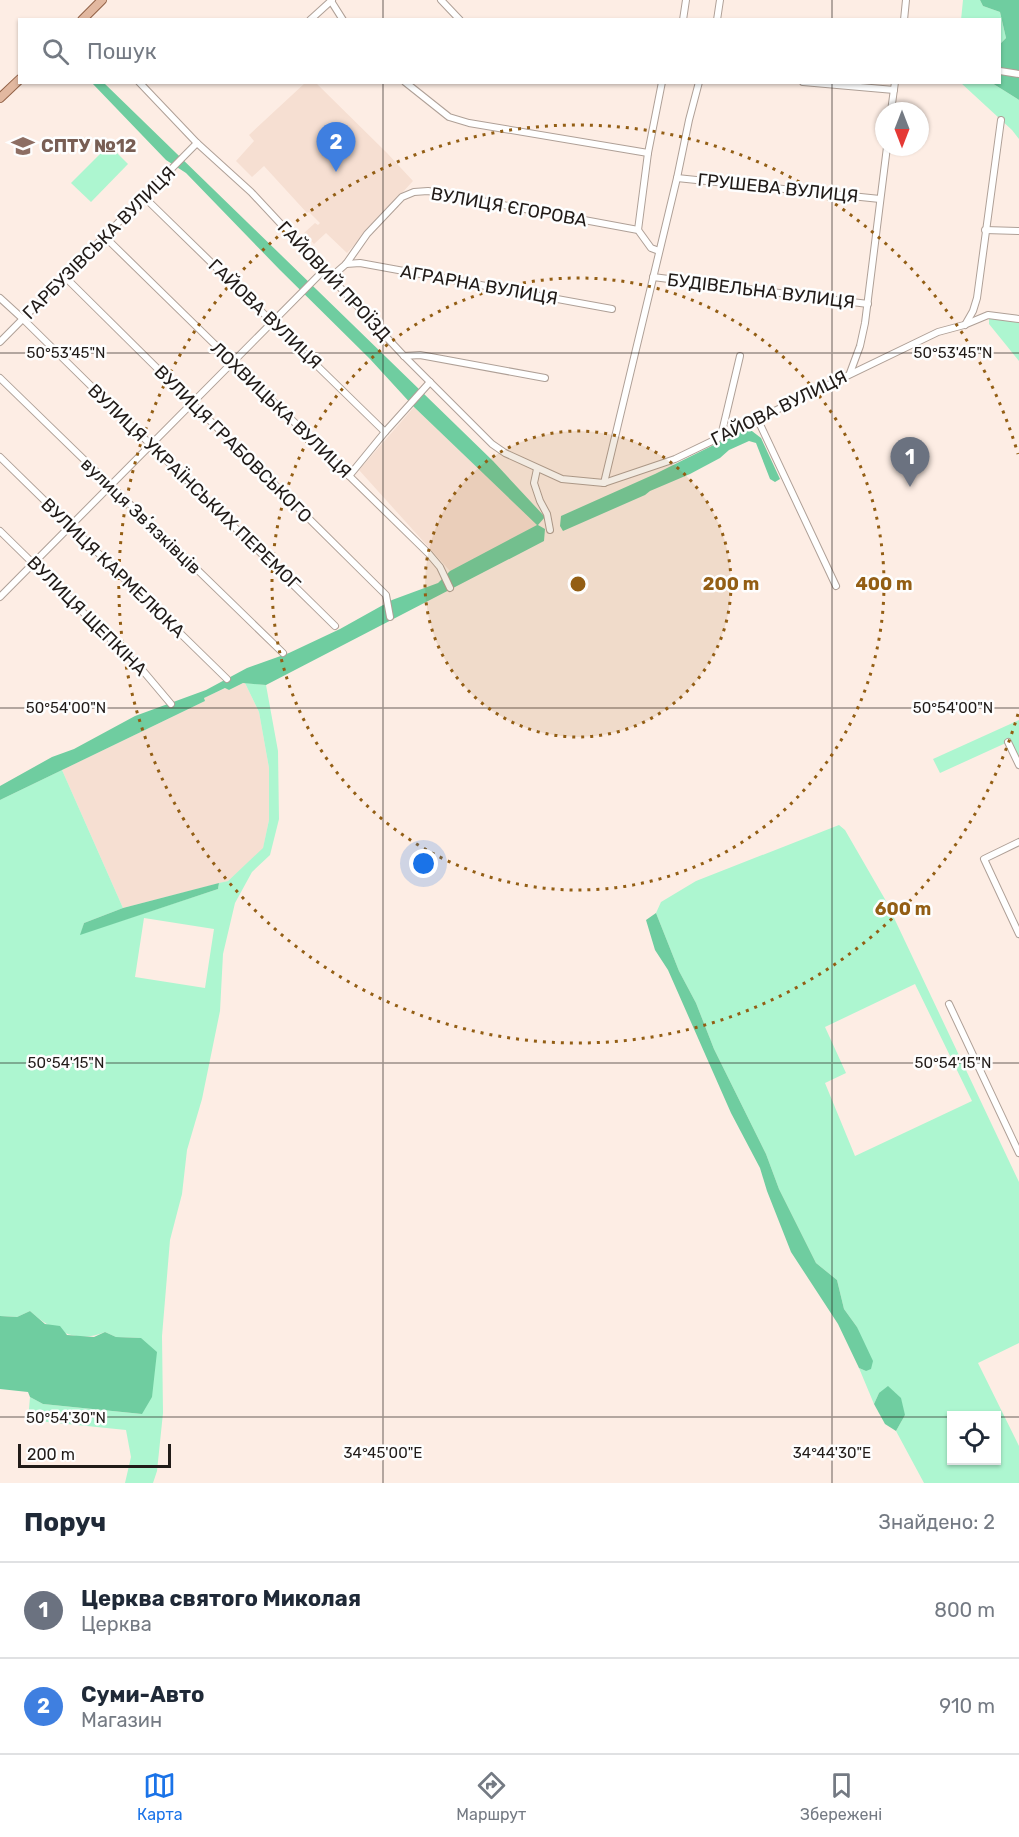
<!DOCTYPE html>
<html lang="uk">
<meta charset="utf-8">
<style>
:root{--surface:#fff;--page:#f2f2f3;--text:#1f2937;--muted:#747a83;--line:#e0e1e3;--accent:#1a73e8}
body{margin:0;font-family:Rubik,sans-serif;background:var(--page);color:var(--text)}
.controls{position:absolute;right:18px;bottom:18px;display:grid;overflow:hidden;border-radius:0px;box-shadow:0 2px 4px #0004}
.controls button{width:54px;height:54px;display:grid;place-items:center;padding:0;border:0;border-bottom:2px solid var(--line);background:var(--surface);color:var(--text);font:30px sans-serif}
.compass{position:absolute;left:875px;top:102px;width:54px;height:54px;border-radius:50%;background:var(--surface);box-shadow:0 2px 4px #0004;rotate:180deg}
.scale{position:absolute;left:18px;bottom:15px;width:153px;box-sizing:border-box;padding-left:6px;border:3px solid #211b18;border-top:0;font-size:16px;line-height:21px;white-space:nowrap;color:#211b18;-webkit-text-stroke:4px #fefefe;paint-order:stroke}
.you{position:absolute;left:424px;top:864px;width:21px;height:21px;margin:-15px;border:4px solid #fff;border-radius:50%;background:#1a73e8;box-shadow:0 0 0 9px #1a73e833}
.badge{display:grid;place-items:center;width:39px;height:39px;border-radius:50%;background:var(--accent);color:#fff;font-size:20px;font-weight:700}
.pin{position:absolute;translate:-50% -50px;filter:drop-shadow(0 2px 3px #0008)}
.pin::after{content:'';position:absolute;top:32px;width:21px;height:18px;background:inherit;clip-path:polygon(0 0,100% 0,50% 100%)}
.list{margin:0;padding:0;list-style:none}
h2{display:flex;justify-content:space-between;align-items:center;height:78px;margin:0;padding:0 24px;font-size:26px}
h2 small{font-size:20px;font-weight:400;color:var(--muted)}
.list li{display:grid;grid-template-columns:39px 1fr auto;gap:18px;align-items:center;box-sizing:border-box;height:96px;padding:0 24px;border-top:2px solid var(--line)}
.list b{display:block;font-size:22px;white-space:nowrap}
.list p{margin:0;font-size:20px;white-space:nowrap;color:var(--muted)}
.list em{font-size:20px;font-style:normal;color:var(--muted)}
.icon{flex:none;width:33px;height:33px;fill:none;stroke:currentColor;stroke-width:2;stroke-linecap:round;stroke-linejoin:round}
.map{position:relative;flex:none;width:1019px;height:1483px;overflow:hidden}
.search{position:absolute;background:var(--surface);box-shadow:0 2px 4px #0004;left:18px;right:18px;top:18px;height:66px;display:flex;align-items:center;gap:15px;box-sizing:border-box;padding:0 21px;border-radius:0px;color:var(--muted);font-size:22px}
.sheet{height:270px;background:var(--surface)}
nav{display:flex;justify-content:space-around;align-items:center;box-sizing:border-box;height:84px;border-top:2px solid var(--line);background:var(--surface);font-size:16px;color:var(--muted)}
nav a{display:grid;justify-items:center;gap:3px}
nav .on{color:var(--accent)}
.map>svg:first-child{display:block}
.built{fill:#f6dfd2}
.green{fill:#adf6d0;fill-rule:evenodd}
.forest{fill:#6fcda0}
.lines{fill:none;stroke-linecap:round;stroke-linejoin:round}
.minor-casing{stroke:#afa097;stroke-width:8}
.major-casing{stroke:#926247;stroke-width:10}
.minor{stroke:#fff;stroke-width:6}
.major{stroke:#e2b8a0;stroke-width:8}
.ticks{fill:none;stroke:#211b18;stroke-width:1.5;stroke-opacity:0.45}
.ring{fill:none;stroke:#935e14;stroke-width:3;stroke-dasharray:3 6}
.labels{text-anchor:middle;dominant-baseline:central;stroke-width:5;stroke-linejoin:round;paint-order:stroke}
.education-label{font-size:18px;font-weight:bold;fill:#785e54;stroke:#fefefe;text-anchor:start}
.street-label{font-size:18px;fill:#211b18;stroke:#fefefe}
.ticks-label{font-size:15px;text-anchor:middle;fill:#211b18;stroke:#fefefe;stroke-width:5;stroke-linejoin:round;paint-order:stroke}
.centre{fill:#935e14;stroke:#fefefe;stroke-width:3}
.ring-label{font-size:18px;text-anchor:middle;font-weight:bold;fill:#935e14;stroke:#fefefe;stroke-width:5;stroke-linejoin:round;paint-order:stroke}
</style>
<div class="map">
<svg width="1019" height="1483" viewBox="0 0 1019 1483">
<rect width="100%" height="100%" fill="#fdede4"/>
<g class="built">
<polygon points="305,83 316,83 387,153 413,181 347,253 326,233 314,244 304,233 315,223 318,225 320,223 309,212 307,213 264,166 252,177 236,161 254,141 249,135"/>
<polygon points="414,407 538,525 450,571 359,470"/>
<polygon points="243,683 245,683 259,712 269,768 269,820 263,849 228,881 123,908 62,770 176,715 205,701 203,698 226,688 229,690"/>
</g>
<g class="green">
<polygon points="963,0 980,0 983,6 1000,12 1006,38 1000,44 1000,20 961,20"/>
<polygon points="961,83 992,83 1019,100 1019,139 1012,130"/>
<polygon points="109,145 128,164 91,202 71,183"/>
<polygon points="989,312 1019,316 1019,361 989,324"/>
<path d="M245,683L266,685L278,751L279,819L270,855L252,872L235,903L223,954L220,1011L202,1099L187,1150L182,1194L170,1240L162,1336L163,1413L157,1471L153,1483H125L131,1457L126,1430L28,1420L30,1397L43,1404L142,1414L141,1338L116,1337L105,1332C77,1344 51,1330 30,1311L17,1317L0,1316V800L62,770L123,908L84,923L81,934L218,889L219,883L228,881L263,848L269,820V768L259,712ZM144,918L214,929L205,988L135,977Z"/>
<polygon points="1019,720 1019,764 1008,742 940,773 933,759"/>
<path d="M839,825L845,830L886,901L1019,1182V1343L978,1363L1019,1446V1483H924L896,1431L905,1415L879,1393L874,1404L859,1368L866,1371L857,1327L844,1309L837,1280L816,1263L779,1189L766,1154L714,1049L696,1003L679,971L656,913L661,902L696,881ZM915,984L972,1101L855,1156L825,1083L846,1073L825,1027ZM952,1416H996V1460H952Z"/>
</g>
<g class="forest">
<polygon points="980,0 1019,0 1019,100 992,83 1000,82 1000,44 1006,38 1000,12 983,6"/>
<polygon points="92,83 104,83 493,461 545,517 538,525 545,529 544,541 266,685 243,683 229,690 225,688 204,698 205,701 176,715 0,800 0,786 52,757 74,749 135,716 206,690 247,668 289,653 340,629 392,600 438,583 450,571 537,525 414,407 370,359 280,270 186,173 166,160"/>
<polygon points="748,428 761,438 780,479 775,482 770,479 756,443 749,441 729,450 720,458 690,474 650,491 645,495 563,531 560,526 561,516 655,474"/>
<polygon points="219,883 218,889 80,935 84,923 123,908"/>
<polygon points="656,913 679,971 696,1003 714,1049 766,1154 779,1189 816,1263 837,1280 844,1309 857,1327 873,1361 871,1369 866,1371 859,1368 838,1324 791,1252 767,1191 760,1168 731,1113 668,970 655,950 646,920"/>
<polygon points="30,1311 45,1324 60,1326 67,1335 94,1337 105,1332 116,1337 141,1338 157,1352 152,1397 142,1414 43,1404 30,1397 28,1392 0,1389 0,1316 17,1317"/>
<polygon points="888,1386 901,1398 905,1415 896,1431 885,1424 874,1404 879,1393"/>
</g>
<g class="lines">
<g class="minor-casing">
<g id="minor">
<polyline points="441,0 460,20"/>
<polyline points="331,1 343,20"/>
<polyline points="310,20 332,0"/>
<polyline points="683,20 686,0"/>
<polyline points="717,20 720,0"/>
<polyline points="904,20 906,0"/>
<polyline points="1000,71 1019,74"/>
<polyline points="139,82 197,143 251,192 404,356 492,444 505,453 562,479 604,483 675,459 938,332 964,325 988,315 1019,319"/>
<polyline points="405,82 449,117 469,123 648,153"/>
<polyline points="803,82 894,90"/>
<polyline points="891,111 895,82"/>
<polyline points="677,178 880,199"/>
<polyline points="144,197 385,432"/>
<polyline points="638,230 648,153 662,82"/>
<polyline points="985,230 1019,231"/>
<polyline points="105,237 429,554 440,567 450,588"/>
<polyline points="346,264 360,263 612,309"/>
<polyline points="65,277 386,595 390,617"/>
<polyline points="331,277 346,264 367,234 402,197 414,192 428,191 638,230 651,248 659,251"/>
<polyline points="653,277 868,304"/>
<polyline points="0,298 23,319 335,626"/>
<polyline points="965,325 973,311 977,298 1001,120"/>
<polyline points="0,342 197,143"/>
<polyline points="404,356 420,355 545,378"/>
<polyline points="850,373 860,346 865,323 887,147"/>
<polyline points="0,378 283,653"/>
<polyline points="757,418 836,586"/>
<polyline points="721,436 740,356"/>
<polyline points="0,457 227,679"/>
<polyline points="537,469 534,483 540,501 547,514 550,530"/>
<polyline points="349,476 385,432 430,382"/>
<polyline points="604,483 677,178 689,120 699,82"/>
<polyline points="0,531 144,672 171,704"/>
<polyline points="0,597 324,270"/>
<polyline points="1008,742 1019,765"/>
<polyline points="1019,842 984,859 1019,934"/>
<polyline points="949,1004 1019,1153"/>
</g>
</g>
<g class="major-casing">
<g id="major">
<polyline points="82,20 102,0"/>
<polyline points="0,98 20,79"/>
</g>
</g>
<use href="#minor" class="minor"/>
<use href="#major" class="major"/>
</g>
<path class="ticks" d="M383,0V20M832,0V20M383,82V1483M832,82V1483M0,353H1019M0,708H1019M0,1063H1019M0,1417H952M996,1417H1019"/>
<circle cx="578" cy="584" r="153" fill="#935e14" fill-opacity=".12"/>
<g class="ring">
<circle cx="578" cy="584" r="153"/>
<circle cx="578" cy="584" r="306"/>
<path d="M1018 714A459 459 0 1 1 1018 454"/>
</g>
<defs>
<g id="university-bare" transform="scale(1.8)"><path d="M0-5L7-2L0 1L-7-2ZM-4 1L0 2.5L4 1V4Q0 6-4 4Z" fill="#8d6e63" stroke="#fefefe" stroke-width="2.5" paint-order="stroke"/></g>
</defs>
<g fill-rule="evenodd">
<use href="#university-bare" x="23" y="146"/>
</g>
<g class="labels">
<g class="education-label">
<text x="41" y="146">СПТУ №12</text>
</g>
<g class="street-label">
<text transform="translate(778 188) rotate(6)">ГРУШЕВА ВУЛИЦЯ</text>
<text transform="translate(509 207) rotate(10)">ВУЛИЦЯ ЄГОРОВА</text>
<text transform="translate(99 243) rotate(-45)">ГАРБУЗІВСЬКА ВУЛИЦЯ</text>
<text transform="translate(334 281) rotate(47)">ГАЙОВИЙ ПРОЇЗД</text>
<text transform="translate(479 285) rotate(10)">АГРАРНА ВУЛИЦЯ</text>
<text transform="translate(761 291) rotate(7)">БУДІВЕЛЬНА ВУЛИЦЯ</text>
<text transform="translate(265 314) rotate(44)">ГАЙОВА ВУЛИЦЯ</text>
<text transform="translate(779 408) rotate(-26)">ГАЙОВА ВУЛИЦЯ</text>
<text transform="translate(281 410) rotate(44)">ЛОХВИЦЬКА ВУЛИЦЯ</text>
<text transform="translate(233 444) rotate(45)">ВУЛИЦЯ ГРАБОВСЬКОГО</text>
<text transform="translate(194 487) rotate(44)">ВУЛИЦЯ УКРАЇНСЬКИХ ПЕРЕМОГ</text>
<text transform="translate(141 516) rotate(44)">вулиця Звʼязківців</text>
<text transform="translate(113 568) rotate(44)">ВУЛИЦЯ КАРМЕЛЮКА</text>
<text transform="translate(87 616) rotate(45)">ВУЛИЦЯ ЩЕПКІНА</text>
</g>
</g>
<g class="ticks-label">
<text x="953" y="358">50°53'45"N</text>
<text x="66" y="358">50°53'45"N</text>
<text x="953" y="713">50°54'00"N</text>
<text x="66" y="713">50°54'00"N</text>
<text x="953" y="1068">50°54'15"N</text>
<text x="66" y="1068">50°54'15"N</text>
<text x="66" y="1423">50°54'30"N</text>
<text x="383" y="1458">34°45'00"E</text>
<text x="832" y="1458">34°44'30"E</text>
</g>
<circle cx="578" cy="584" r="9" class="centre"/>
<g class="ring-label">
<text x="731" y="590">200 m</text>
<text x="884" y="590">400 m</text>
<text x="903" y="915">600 m</text>
</g>
</svg>
<div class="controls">
<button><svg class="icon" aria-label="locate" viewBox="0 0 24 24"><circle cx="12" cy="12" r="6"/><path d="M12 2v4M12 18v4M2 12h4M18 12h4"/></svg></button>
</div>
<svg class="compass" viewBox="-18 -18 36 36"><path d="M0-13l5 13h-10z" fill="#e53935"/><path d="M0 13l5-13h-10z" fill="#747a83"/></svg>
<div class="scale">200 m</div>
<div class="you"></div>
<div class="pin badge" style="left:910px;top:487px;background:#6b7280">1</div>
<div class="pin badge" style="left:336px;top:172px;background:#3f7fe0">2</div>
<div class="search"><svg class="icon" aria-label="search" viewBox="0 0 24 24"><circle cx="10" cy="10" r="6"/><path d="M15 15l6 6"/></svg>Пошук</div>
</div>
<section class="sheet">
<h2>Поруч<small>Знайдено: 2</small></h2>
<ul class="list">
<li><span class="badge" style="background:#6b7280">1</span><div><b>Церква святого Миколая</b><p>Церква</p></div><em>800 m</em></li>
<li><span class="badge" style="background:#3f7fe0">2</span><div><b>Суми-Авто</b><p>Магазин</p></div><em>910 m</em></li>
</ul>
</section>
<nav>
<a class="on"><svg class="icon" aria-label="map" viewBox="0 0 24 24"><path d="M3 6l6-2 6 2 6-2v14l-6 2-6-2-6 2zM9 4v14M15 6v14"/></svg>Карта</a>
<a><svg class="icon" aria-label="directions" viewBox="0 0 24 24"><path d="M12 3l9 9-9 9-9-9zM9 14v-3h6M13 9l2 2-2 2"/></svg>Маршрут</a>
<a><svg class="icon" aria-label="saved" viewBox="0 0 24 24"><path d="M7 4h10v16l-5-4-5 4z"/></svg>Збережені</a>
</nav>
